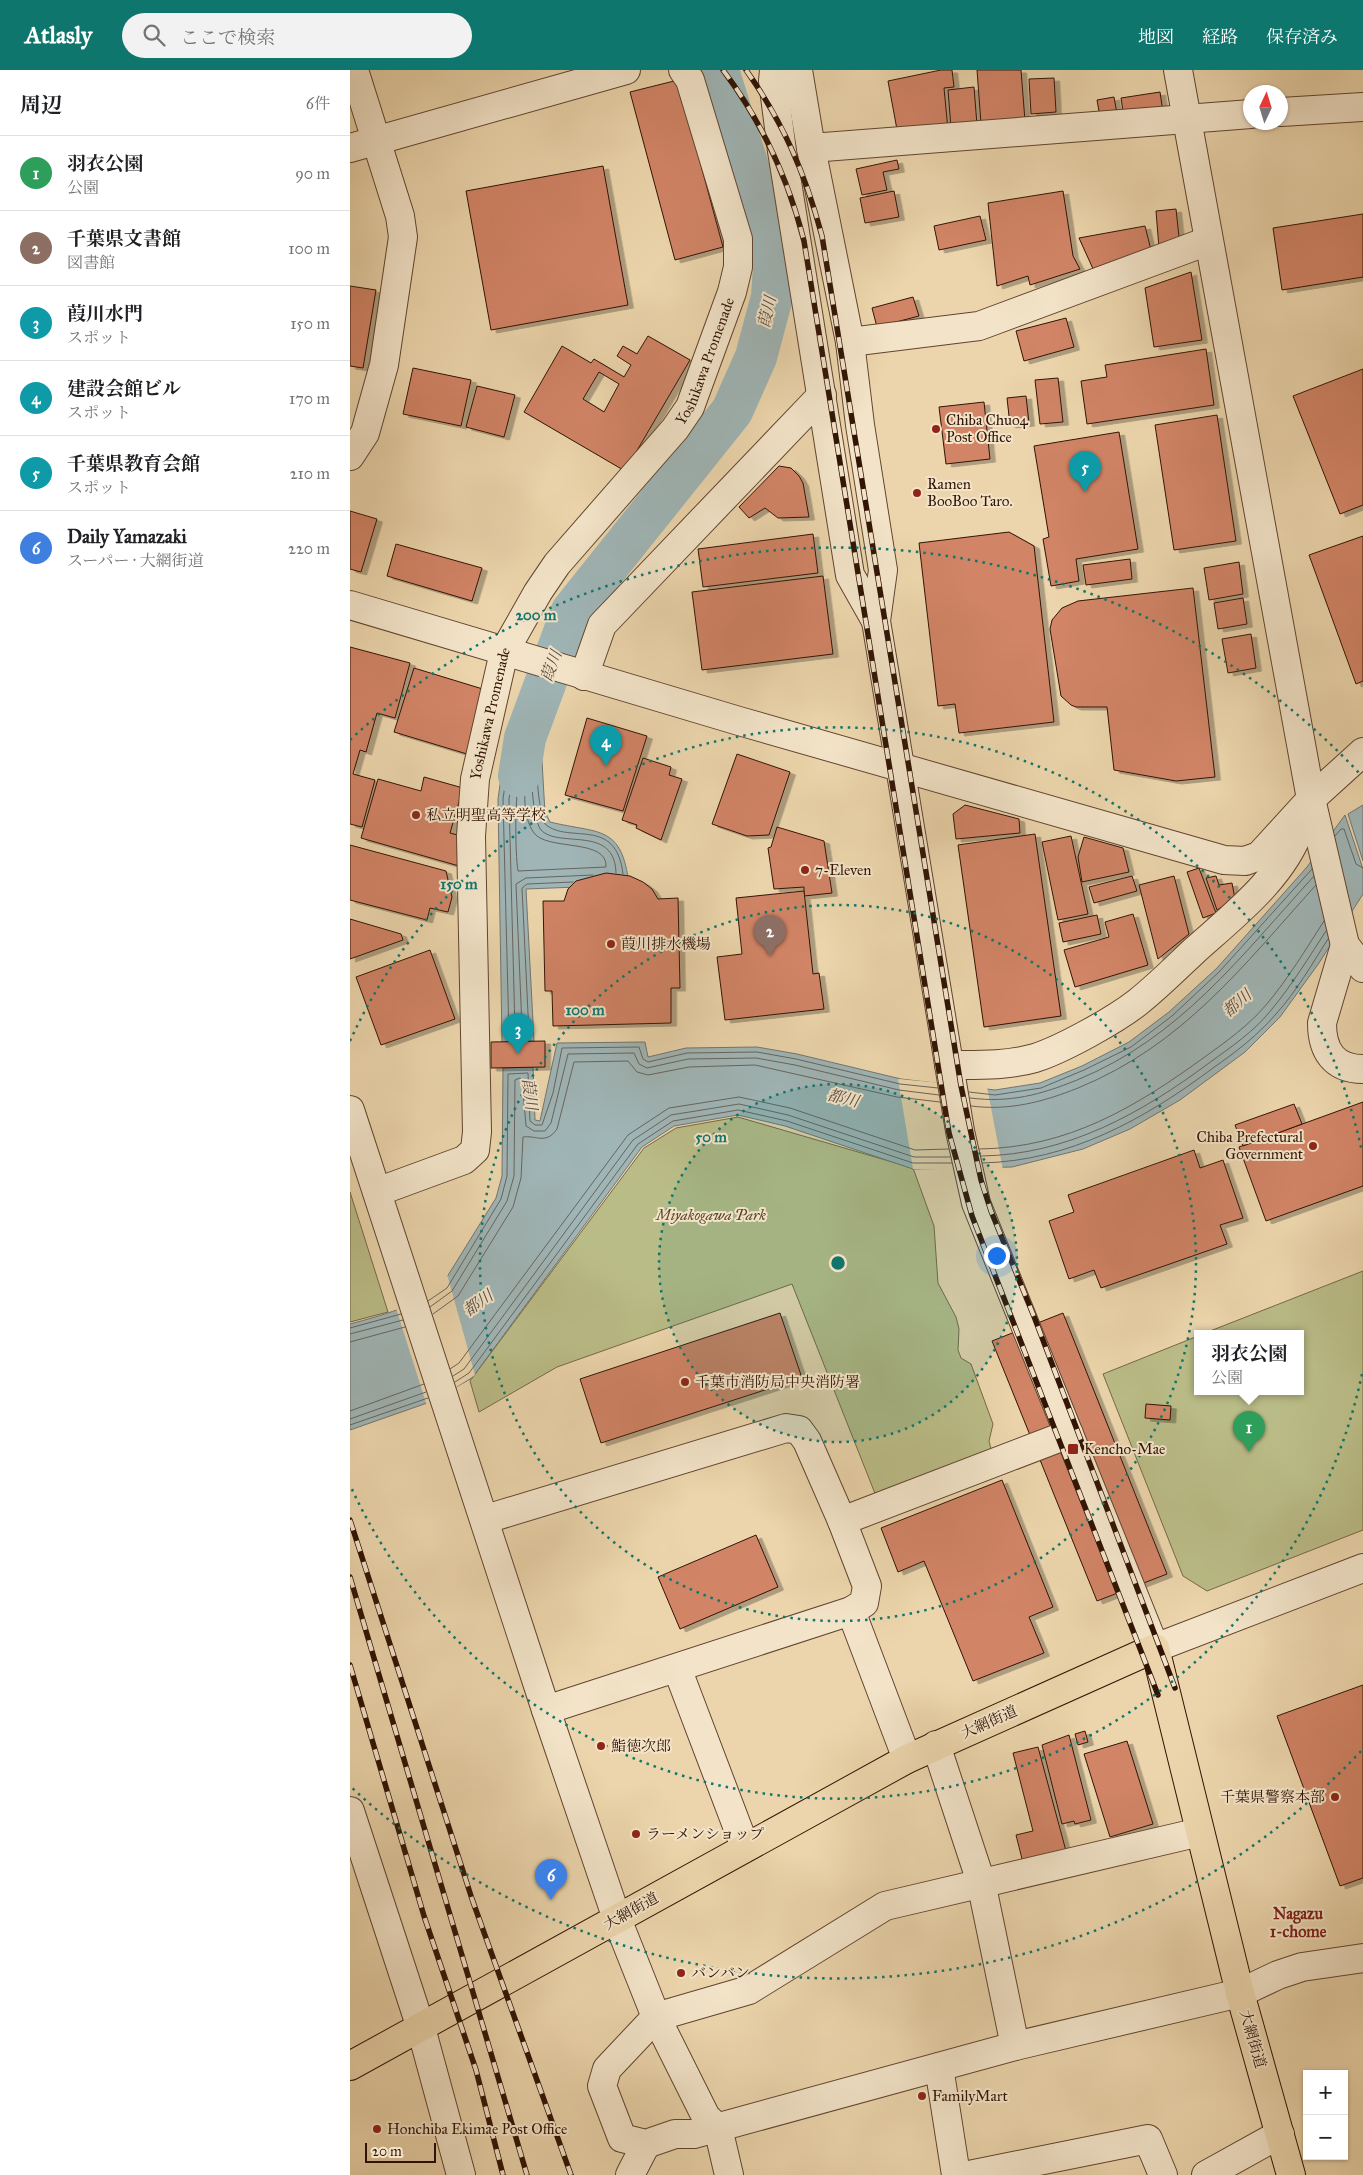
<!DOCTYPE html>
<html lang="ja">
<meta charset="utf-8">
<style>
:root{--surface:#fff;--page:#f2f2f2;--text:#202124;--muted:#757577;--line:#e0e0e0;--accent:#0f766e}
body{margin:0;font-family:"IM FELL Great Primer","Noto Serif JP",serif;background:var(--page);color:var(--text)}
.controls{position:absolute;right:15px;bottom:15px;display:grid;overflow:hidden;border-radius:0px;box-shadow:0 1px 4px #0004}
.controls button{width:45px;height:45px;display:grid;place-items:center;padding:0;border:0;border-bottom:1px solid var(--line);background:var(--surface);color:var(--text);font:25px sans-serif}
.compass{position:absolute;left:893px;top:15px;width:45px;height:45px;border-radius:50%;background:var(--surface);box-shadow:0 1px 4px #0004;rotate:4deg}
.scale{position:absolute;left:15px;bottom:12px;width:71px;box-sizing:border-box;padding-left:5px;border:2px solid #311405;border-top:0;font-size:14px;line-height:18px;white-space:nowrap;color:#311405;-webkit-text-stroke:4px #f3e4c9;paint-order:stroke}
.you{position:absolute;left:646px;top:1185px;width:18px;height:18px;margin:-12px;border:4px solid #fff;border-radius:50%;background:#1a73e8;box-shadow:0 0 0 8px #1a73e833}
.badge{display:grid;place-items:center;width:32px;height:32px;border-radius:50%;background:var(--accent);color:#fff;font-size:16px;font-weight:700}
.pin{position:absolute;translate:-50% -41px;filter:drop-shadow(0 1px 2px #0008)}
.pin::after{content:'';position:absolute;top:26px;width:18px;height:15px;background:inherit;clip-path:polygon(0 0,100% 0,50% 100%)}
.popup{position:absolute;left:844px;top:1260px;width:110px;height:65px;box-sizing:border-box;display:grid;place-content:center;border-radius:0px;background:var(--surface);filter:drop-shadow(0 1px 4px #0005);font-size:16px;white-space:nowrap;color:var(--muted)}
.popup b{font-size:19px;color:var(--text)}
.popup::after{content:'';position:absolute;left:50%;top:100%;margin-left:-10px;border:10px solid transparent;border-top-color:var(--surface)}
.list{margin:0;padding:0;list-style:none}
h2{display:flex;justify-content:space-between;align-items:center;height:65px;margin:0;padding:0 20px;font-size:21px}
h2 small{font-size:16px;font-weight:400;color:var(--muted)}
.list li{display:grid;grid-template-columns:32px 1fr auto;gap:15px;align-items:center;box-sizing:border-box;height:75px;padding:0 20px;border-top:1px solid var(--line)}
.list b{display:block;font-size:19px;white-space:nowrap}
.list p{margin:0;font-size:16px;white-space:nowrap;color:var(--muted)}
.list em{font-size:16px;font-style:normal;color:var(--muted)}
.icon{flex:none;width:28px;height:28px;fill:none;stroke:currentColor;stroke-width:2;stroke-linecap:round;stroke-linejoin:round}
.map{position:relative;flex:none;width:1013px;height:2105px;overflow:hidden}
header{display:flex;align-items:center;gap:30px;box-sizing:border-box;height:70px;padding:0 25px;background:var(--accent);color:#fff}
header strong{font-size:24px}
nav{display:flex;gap:28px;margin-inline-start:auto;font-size:18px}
.search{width:350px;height:45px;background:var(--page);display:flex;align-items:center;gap:12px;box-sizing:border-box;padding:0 18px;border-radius:28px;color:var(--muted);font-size:19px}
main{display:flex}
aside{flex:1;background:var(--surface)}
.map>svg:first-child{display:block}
.green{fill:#babc87;stroke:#766846}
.water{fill:#9fb5b6;stroke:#73756f}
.pier{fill:#ecd5ac}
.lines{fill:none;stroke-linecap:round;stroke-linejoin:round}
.shore{stroke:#68645e;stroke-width:1}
.river{stroke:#9fb5b6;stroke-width:42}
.building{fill:#d18466;stroke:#311405;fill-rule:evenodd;filter:url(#shadow)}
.minor-casing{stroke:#60442f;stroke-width:30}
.major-casing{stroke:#311405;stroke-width:30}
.minor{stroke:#f3e4c9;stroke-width:28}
.major{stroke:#ecd5ac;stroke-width:28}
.rail-casing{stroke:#311405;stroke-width:5.5}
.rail{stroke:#f3e4c9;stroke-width:4;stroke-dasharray:11;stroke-linecap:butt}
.ring{fill:none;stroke:#0f766e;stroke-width:2.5;stroke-dasharray:2.5 5}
.poi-dot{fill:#8f2418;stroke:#f3e4c9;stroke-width:2}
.labels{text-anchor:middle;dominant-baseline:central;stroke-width:4;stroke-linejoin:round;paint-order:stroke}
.street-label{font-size:15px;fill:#311405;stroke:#f3e4c9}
.poi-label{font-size:15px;fill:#311405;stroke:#f3e4c9;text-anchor:start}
.park-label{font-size:15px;font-style:italic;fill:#5a462c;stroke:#f3e4c9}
.water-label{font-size:16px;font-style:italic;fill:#584c43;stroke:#f3e4c9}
.neighbourhood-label{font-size:16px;font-weight:bold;fill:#7a1f14;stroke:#f3e4c9}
.centre{fill:#0f766e;stroke:#f3e4c9;stroke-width:2.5}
.ring-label{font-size:15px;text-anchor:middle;font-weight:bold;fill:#0f766e;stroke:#f3e4c9;stroke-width:4;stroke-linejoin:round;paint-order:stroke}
</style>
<header>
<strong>Atlasly</strong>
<div class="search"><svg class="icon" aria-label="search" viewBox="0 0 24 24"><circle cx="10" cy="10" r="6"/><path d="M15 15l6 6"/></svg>ここで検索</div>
<nav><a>地図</a><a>経路</a><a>保存済み</a></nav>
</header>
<main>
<aside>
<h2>周辺<small>6件</small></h2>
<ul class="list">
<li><span class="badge" style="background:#2e9e5b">1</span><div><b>羽衣公園</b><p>公園</p></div><em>90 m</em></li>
<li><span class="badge" style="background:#8d6e63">2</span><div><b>千葉県文書館</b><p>図書館</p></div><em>100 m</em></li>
<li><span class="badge" style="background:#0f9aa8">3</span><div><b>葭川水門</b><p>スポット</p></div><em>150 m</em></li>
<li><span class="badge" style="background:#0f9aa8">4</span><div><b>建設会館ビル</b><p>スポット</p></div><em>170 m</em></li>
<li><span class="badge" style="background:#0f9aa8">5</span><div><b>千葉県教育会館</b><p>スポット</p></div><em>210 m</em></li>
<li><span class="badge" style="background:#3f7fe0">6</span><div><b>Daily Yamazaki</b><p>スーパー · 大網街道</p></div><em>220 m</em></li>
</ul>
</aside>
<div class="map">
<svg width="1013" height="2105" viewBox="0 0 1013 2105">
<defs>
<filter id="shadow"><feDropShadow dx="5.5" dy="3" stdDeviation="0" flood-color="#0004"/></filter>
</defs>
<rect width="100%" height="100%" fill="#ecd5ac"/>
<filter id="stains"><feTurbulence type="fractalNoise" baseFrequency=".004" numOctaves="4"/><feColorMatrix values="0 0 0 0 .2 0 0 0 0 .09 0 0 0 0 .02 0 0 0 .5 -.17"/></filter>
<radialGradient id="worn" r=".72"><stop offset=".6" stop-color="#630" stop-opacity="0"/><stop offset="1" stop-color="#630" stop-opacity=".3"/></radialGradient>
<g class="green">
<polygon points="388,1047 563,1098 584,1156 588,1213 606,1247 609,1259 608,1280 611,1288 621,1294 643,1354 639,1371 641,1379 526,1426 442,1214 207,1297 129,1342 120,1311 294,1078 326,1058"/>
<polygon points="0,1122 38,1242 0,1252"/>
<polygon points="1013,1201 1013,1460 857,1521 833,1506 753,1304 848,1266 848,1321 950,1321 950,1263 855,1263"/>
</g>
<g class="water">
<path d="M169,645L196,653L191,673L194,726L195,742L200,752C249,764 272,754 279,815L176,819L184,971L152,972L148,729L154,687Z"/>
<polygon points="1013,735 1013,791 998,744"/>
<path d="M995,745L1013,799V824L969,893L930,947L895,982L830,1030L780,1059L733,1079L662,1097L563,1099L435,1056L388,1045L324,1056L292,1077L122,1308L80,1332L0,1360V1254C33,1245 65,1237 92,1215L146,1128L152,1106L153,998L183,997L185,1050L190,1051L207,973L295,972L298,987L336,978L407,977L447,984L551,1009L645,1020L690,1013L732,996L779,972L819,942L867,898L957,797Z"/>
</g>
<g class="pier">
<polygon points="548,1009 637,1017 653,1100 563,1099"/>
<polygon points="97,1204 125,1305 77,1336 46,1238 79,1223 91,1213"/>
</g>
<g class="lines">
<g class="shore">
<path d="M172,700L175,702C175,722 172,746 184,763C197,781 258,768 256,797L168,801C165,785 164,710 172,700Z"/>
<polyline points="985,766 991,759 994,759 1006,794 1013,798"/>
<path d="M243,805L176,808L166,814L172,958L165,960L159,729L165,690L176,660L182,662C179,678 181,748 191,760C209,779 265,754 266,803"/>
<path d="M223,812L177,814L172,818L179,964L176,966H159L153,729L159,688L173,652L189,658C185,680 186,733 195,754C219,775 266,745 273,804"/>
<polyline points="619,1022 645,1025 691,1018 734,1000 781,977 822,946 870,901 962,799"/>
<path d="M620,1028C660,1033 690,1025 727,1010C830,968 891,886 964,806"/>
<path d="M621,1036C659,1041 693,1032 728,1018C833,975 892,897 966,815"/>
<path d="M629,1079C718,1078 786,1037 856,986C877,971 899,955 916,935C938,909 956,879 974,851"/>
<path d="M631,1086C717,1085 792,1043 859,993C881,977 905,961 922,939C942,915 959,887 976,861"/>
<path d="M632,1093C720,1091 795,1049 863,998C886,982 908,965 926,944C946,922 962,894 978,869"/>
<polyline points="78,1231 97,1218 151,1129 157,1106 158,1004 178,1003 180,1051 185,1055 192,1055 203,1023 212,978 289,977 293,989 298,992 337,983 407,982 446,989 550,1014 588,1018"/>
<polyline points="80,1237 102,1221 157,1131 164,1106 165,1010 170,1008 172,1010 176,1056 184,1061 195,1061 201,1053 218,984 284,983 289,994 297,998 338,989 406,988 445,995 549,1020 589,1025"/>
<path d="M83,1244L108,1226L163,1137L171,1108L173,1067C186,1065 196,1075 207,1059L224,992L278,991L287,1002L298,1005L339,997L405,995L547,1027L590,1032"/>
<polyline points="0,1258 51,1244"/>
<polyline points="0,1264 53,1250"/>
<polyline points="0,1272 55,1257"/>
<polyline points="100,1299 109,1293 278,1065 319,1038 389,1027 440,1038 565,1080 599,1079"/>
<polyline points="103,1306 114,1299 283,1070 321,1045 389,1034 438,1045 564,1087 600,1087"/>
<polyline points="105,1312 119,1303 288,1074 323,1051 388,1040 437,1051 563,1093 602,1093"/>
<polyline points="0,1341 74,1314"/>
<polyline points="0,1349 76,1322"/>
<polyline points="0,1355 78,1328"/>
</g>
<polyline class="river" points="169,706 175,668 222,541 382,341 406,287 422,227 424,196 417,158 368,0"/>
</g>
<g class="building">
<polygon points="591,0 602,0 604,17 594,18 598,60 548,65 538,11"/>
<polygon points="627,0 671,0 675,51 631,54"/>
<polygon points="704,8 706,42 681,44 679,9"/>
<polygon points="328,10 373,177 325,190 280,22"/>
<polygon points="624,17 627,55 601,58 598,20"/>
<polygon points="810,22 813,42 774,48 771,28"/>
<polygon points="764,27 767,44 750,47 747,30"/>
<polygon points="547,90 549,99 533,102 537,120 512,125 506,99"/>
<polygon points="253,96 278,235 141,260 116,121"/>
<polygon points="544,121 549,147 515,153 510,128"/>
<polygon points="713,121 723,186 730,199 680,215 678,206 647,216 638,133"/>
<polygon points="826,139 830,176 809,178 806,141"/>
<polygon points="1013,144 1013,207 932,220 923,158"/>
<polygon points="630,146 636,170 589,180 584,156"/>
<polygon points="795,156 801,180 744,201 729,168"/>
<polygon points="841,202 852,270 804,277 795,218"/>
<polygon points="0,216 26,220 13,298 0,296"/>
<polygon points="563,227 569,246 527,257 522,238"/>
<polygon points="716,248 724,277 674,291 666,261"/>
<path d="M298,266L340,290L275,401L174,342L212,276L241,293L244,289L274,307L281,295L267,286L273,276L287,284ZM249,302L269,314L254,342L233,329Z"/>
<polygon points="856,279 864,335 737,354 731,311 757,307 755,295"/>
<polygon points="63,298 121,310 111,356 53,344"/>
<polygon points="1013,299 1013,435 990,444 943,326"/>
<polygon points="708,308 713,352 690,354 685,310"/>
<polygon points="127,316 165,325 154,367 116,357"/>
<polygon points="676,326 679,353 660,355 657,328"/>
<polygon points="634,332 640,389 596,394 589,337"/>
<polygon points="867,345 886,471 824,480 805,355"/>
<polygon points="769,362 788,479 726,489 729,511 701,516 693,469 699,467 684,376"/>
<polygon points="429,396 441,398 449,406 453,413 459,447 428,448 415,438 399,448 389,437"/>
<polygon points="0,441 27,449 11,502 0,499"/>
<polygon points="659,462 684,476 704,652 609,663 605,634 588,636 569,473"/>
<polygon points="463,464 468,503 353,517 348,479"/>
<polygon points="1013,466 1013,611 1006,614 959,485"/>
<polygon points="46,474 132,498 122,531 37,506"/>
<polygon points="780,489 782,509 736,515 733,495"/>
<polygon points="889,492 893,524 859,530 854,498"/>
<polygon points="473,506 483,584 352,600 342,522"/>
<polygon points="843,518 865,707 826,711 764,700 757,637 726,637 721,635 711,626 700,559 702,550 712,538 728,531"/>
<polygon points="893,528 897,554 868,559 864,533"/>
<polygon points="901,564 906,598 878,603 872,569"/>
<polygon points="0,577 60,593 45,648 27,643 16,682 10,680 3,704 25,710 12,757 0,754"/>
<polygon points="64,598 136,620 117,684 44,662"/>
<polygon points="237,648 297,666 273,741 215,725"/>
<polygon points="387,684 440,702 419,765 397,766 362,754"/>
<polygon points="293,688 321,697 319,705 332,709 311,770 286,758 287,755 272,750"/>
<polygon points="74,707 113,718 100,763 111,766 109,796 11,768 28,709 71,721"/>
<polygon points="615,735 669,749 670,763 606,769 603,744"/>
<polygon points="427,757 474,771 482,823 454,826 454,817 424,819 418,778 421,777"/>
<polygon points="685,764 711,946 634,957 608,775"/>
<polygon points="721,766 738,844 708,850 692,772"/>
<polygon points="734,767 773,778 779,802 732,812 728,787"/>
<polygon points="0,775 96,801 102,827 98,842 80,838 77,850 0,830"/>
<polygon points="849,798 866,843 853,848 837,802"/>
<polygon points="256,803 280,806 293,812 302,819 308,829 328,828 330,918 321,918 321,953 203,956 202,921 195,921 193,831 214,831 218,819 226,811"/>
<polygon points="782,806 787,821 744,833 739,817"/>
<polygon points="824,806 839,864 808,889 789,815"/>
<polygon points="866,806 869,815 882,813 885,829 867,840 856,808"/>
<polygon points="454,821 463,904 469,903 474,939 375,950 367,887 392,884 386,828"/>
<polygon points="783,844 798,895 725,917 714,880 759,867 755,852"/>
<polygon points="747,845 751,864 713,872 709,853"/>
<polygon points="0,849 51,864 53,870 0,889"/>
<polygon points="80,880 105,949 31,975 6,907"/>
<polygon points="195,971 195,997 141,998 141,972"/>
<polygon points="1013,1032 1013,1116 916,1151 889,1077"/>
<polygon points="944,1034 952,1054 893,1076 885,1055"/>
<polygon points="844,1080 850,1098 873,1090 893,1148 870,1155 877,1174 751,1218 744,1200 719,1209 699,1151 724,1142 718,1125"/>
<polygon points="430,1243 452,1308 251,1373 230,1309"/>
<polygon points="713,1243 817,1504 747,1531 642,1271"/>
<polygon points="796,1334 821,1336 820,1350 795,1348"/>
<polygon points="652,1410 703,1537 679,1547 694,1583 623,1611 574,1491 548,1502 531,1458"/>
<polygon points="406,1465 428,1517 330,1559 308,1507"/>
<polygon points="1013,1615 1013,1808 990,1816 927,1646"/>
<polygon points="735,1661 738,1672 728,1675 725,1664"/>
<polygon points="719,1665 741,1750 725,1754 724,1751 712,1754 692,1675"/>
<polygon points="777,1671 803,1754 760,1767 734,1684"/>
<polygon points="688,1677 716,1781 673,1793 666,1765 683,1761 663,1683"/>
</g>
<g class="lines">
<g class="minor-casing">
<g id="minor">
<polyline points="424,0 423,11 432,81 500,505 526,551"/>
<polyline points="448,0 461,78 500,272 510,355 533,500 526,551 610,1061 626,1133 805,1578 1013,1498"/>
<polyline points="828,0 961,729 995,875 1013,898"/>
<polyline points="931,42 1013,37"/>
<polyline points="0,78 276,0"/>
<polyline points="461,78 901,44"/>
<polyline points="500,272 629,256 858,171"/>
<polyline points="0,386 15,363 34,295 53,167 50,146 4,0"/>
<polyline points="0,535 389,651 874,790 895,791 909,786 961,729 1013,682"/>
<polyline points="234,606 252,555 472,325"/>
<path d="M995,875L972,953C972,981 984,999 1013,999"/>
<path d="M599,995C628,995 657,996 685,988C713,979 765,950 788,932C808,916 826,898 844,881C884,845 933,808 951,756"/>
<polyline points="0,1040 196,1640 267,1849 306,1947 356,2047 368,2058 379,2105"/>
<path id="s1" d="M27,1122L114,1090L125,1080L127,1062L121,766L125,709L154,582L188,522L207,494L325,359L340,337L382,222L388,197V169L340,10L333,0"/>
<polyline points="136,1449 436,1358 449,1360 457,1371 492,1451 517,1516 514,1533 501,1541 196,1640"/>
<polyline points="492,1451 719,1364"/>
<polyline points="501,1541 557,1689"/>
<polyline points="327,1598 395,1777"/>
<polyline points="586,1675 631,1812 665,1976"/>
<polyline points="0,1741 71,1958 111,2105"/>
<polyline points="850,1762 535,1836 399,1920 306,1947 257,1999 252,2016 272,2068 296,2074 325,2064 344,2064 665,1976 890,1923 928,1905 952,1897 1013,1888"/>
<polyline points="589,1997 606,2105"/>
<polyline points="280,2105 296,2074"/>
<polyline points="619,2105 798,2069 813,2105"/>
<polyline points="856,2105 930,2064"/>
</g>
</g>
<g class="major-casing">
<polyline id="major" points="0,1996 557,1689 805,1578 890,1923 941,2105"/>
</g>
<use href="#minor" class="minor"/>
<use href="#major" class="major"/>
<g class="rail-casing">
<g id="rail">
<path d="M373,0C412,52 438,108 454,171L599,1063L622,1146L808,1625"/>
<path d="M396,0C434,54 455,103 472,166L611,1016L631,1110L641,1141L685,1249L825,1618"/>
<polyline points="0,1450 122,1829 221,2105"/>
<polyline points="0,1507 177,2105"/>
<polyline points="0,1595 74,1846 126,2000 153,2105"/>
</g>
</g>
<use href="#rail" class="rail"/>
</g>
<circle cx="488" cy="1193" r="179" fill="#0f766e" fill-opacity=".12"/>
<g class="ring">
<circle cx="488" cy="1193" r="179"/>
<circle cx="488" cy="1193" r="358"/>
<path d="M1012 1304A536 536 0 0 1 0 1415M0 971A536 536 0 0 1 1012 1082"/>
<path d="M1011 1681A715 715 0 0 1 0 1716M0 670A715 715 0 0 1 1011 705"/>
</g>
<g class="poi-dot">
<circle cx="586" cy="359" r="5"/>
<circle cx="567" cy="423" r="5"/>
<circle cx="66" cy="745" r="5"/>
<circle cx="455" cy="800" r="5"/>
<circle cx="261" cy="874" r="5"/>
<circle cx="963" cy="1076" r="5"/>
<circle cx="335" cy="1312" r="5"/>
<rect x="717" y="1373" width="12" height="12" rx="2.5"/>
<circle cx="251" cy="1676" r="5"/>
<circle cx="985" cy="1727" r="5"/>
<circle cx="286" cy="1764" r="5"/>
<circle cx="331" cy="1903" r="5"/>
<circle cx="572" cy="2026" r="5"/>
<circle cx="27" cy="2059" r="5"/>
</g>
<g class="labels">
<g class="street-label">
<text stroke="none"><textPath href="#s1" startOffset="966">Yoshikawa Promenade</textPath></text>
<text stroke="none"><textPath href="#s1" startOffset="546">Yoshikawa Promenade</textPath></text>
<text transform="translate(639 1652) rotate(-24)">大網街道</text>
<text transform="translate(281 1841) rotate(-29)">大網街道</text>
<text transform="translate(903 1969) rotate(74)">大網街道</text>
</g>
<g class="poi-label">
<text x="596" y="350">Chiba Chuo4<tspan x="596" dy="17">Post Office</tspan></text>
<text x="577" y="414">Ramen<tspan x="577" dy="17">BooBoo Taro.</tspan></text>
<text x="76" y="745">私立明聖高等学校</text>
<text x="465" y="800">7-Eleven</text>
<text x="271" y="874">葭川排水機場</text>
<text x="953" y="1067" text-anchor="end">Chiba Prefectural<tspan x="953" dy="17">Government</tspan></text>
<text x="345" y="1312">千葉市消防局中央消防署</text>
<text x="734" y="1379">Kencho-Mae</text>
<text x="261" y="1676">鮨徳次郎</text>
<text x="975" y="1727" text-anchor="end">千葉県警察本部</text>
<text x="296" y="1764">ラーメンショップ</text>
<text x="341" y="1903">バンバン</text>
<text x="582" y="2026">FamilyMart</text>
<text x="37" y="2059">Honchiba Ekimae Post Office</text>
</g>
<g class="park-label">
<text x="361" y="1145">Miyakogawa Park</text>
</g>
<g class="water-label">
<text transform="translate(417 242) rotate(-77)">葭川</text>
<text transform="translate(201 596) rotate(-70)">葭川</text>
<text transform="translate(887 933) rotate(-41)">都川</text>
<text transform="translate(180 1024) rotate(83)">葭川</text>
<text transform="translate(493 1028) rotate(14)">都川</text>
<text transform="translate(128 1233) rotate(-36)">都川</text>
</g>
<g class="neighbourhood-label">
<text x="948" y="1843">Nagazu<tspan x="948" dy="18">1-chome</tspan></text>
</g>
</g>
<circle cx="488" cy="1193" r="8" class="centre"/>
<g class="ring-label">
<text x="186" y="550">200 m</text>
<text x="109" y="819">150 m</text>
<text x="235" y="945">100 m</text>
<text x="361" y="1072">50 m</text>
</g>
<rect width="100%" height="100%" filter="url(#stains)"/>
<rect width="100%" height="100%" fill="url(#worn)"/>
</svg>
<div class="controls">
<button>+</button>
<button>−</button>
</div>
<svg class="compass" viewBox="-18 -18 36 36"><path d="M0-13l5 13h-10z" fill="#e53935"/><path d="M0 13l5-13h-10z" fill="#757577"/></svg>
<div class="scale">20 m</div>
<div class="you"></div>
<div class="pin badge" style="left:899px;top:1382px;background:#2e9e5b">1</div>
<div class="popup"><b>羽衣公園</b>公園</div>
<div class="pin badge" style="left:420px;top:886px;background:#8d6e63">2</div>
<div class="pin badge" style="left:168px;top:984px;background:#0f9aa8">3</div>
<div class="pin badge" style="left:256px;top:696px;background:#0f9aa8">4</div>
<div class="pin badge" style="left:735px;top:422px;background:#0f9aa8">5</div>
<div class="pin badge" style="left:201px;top:1830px;background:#3f7fe0">6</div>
</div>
</main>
